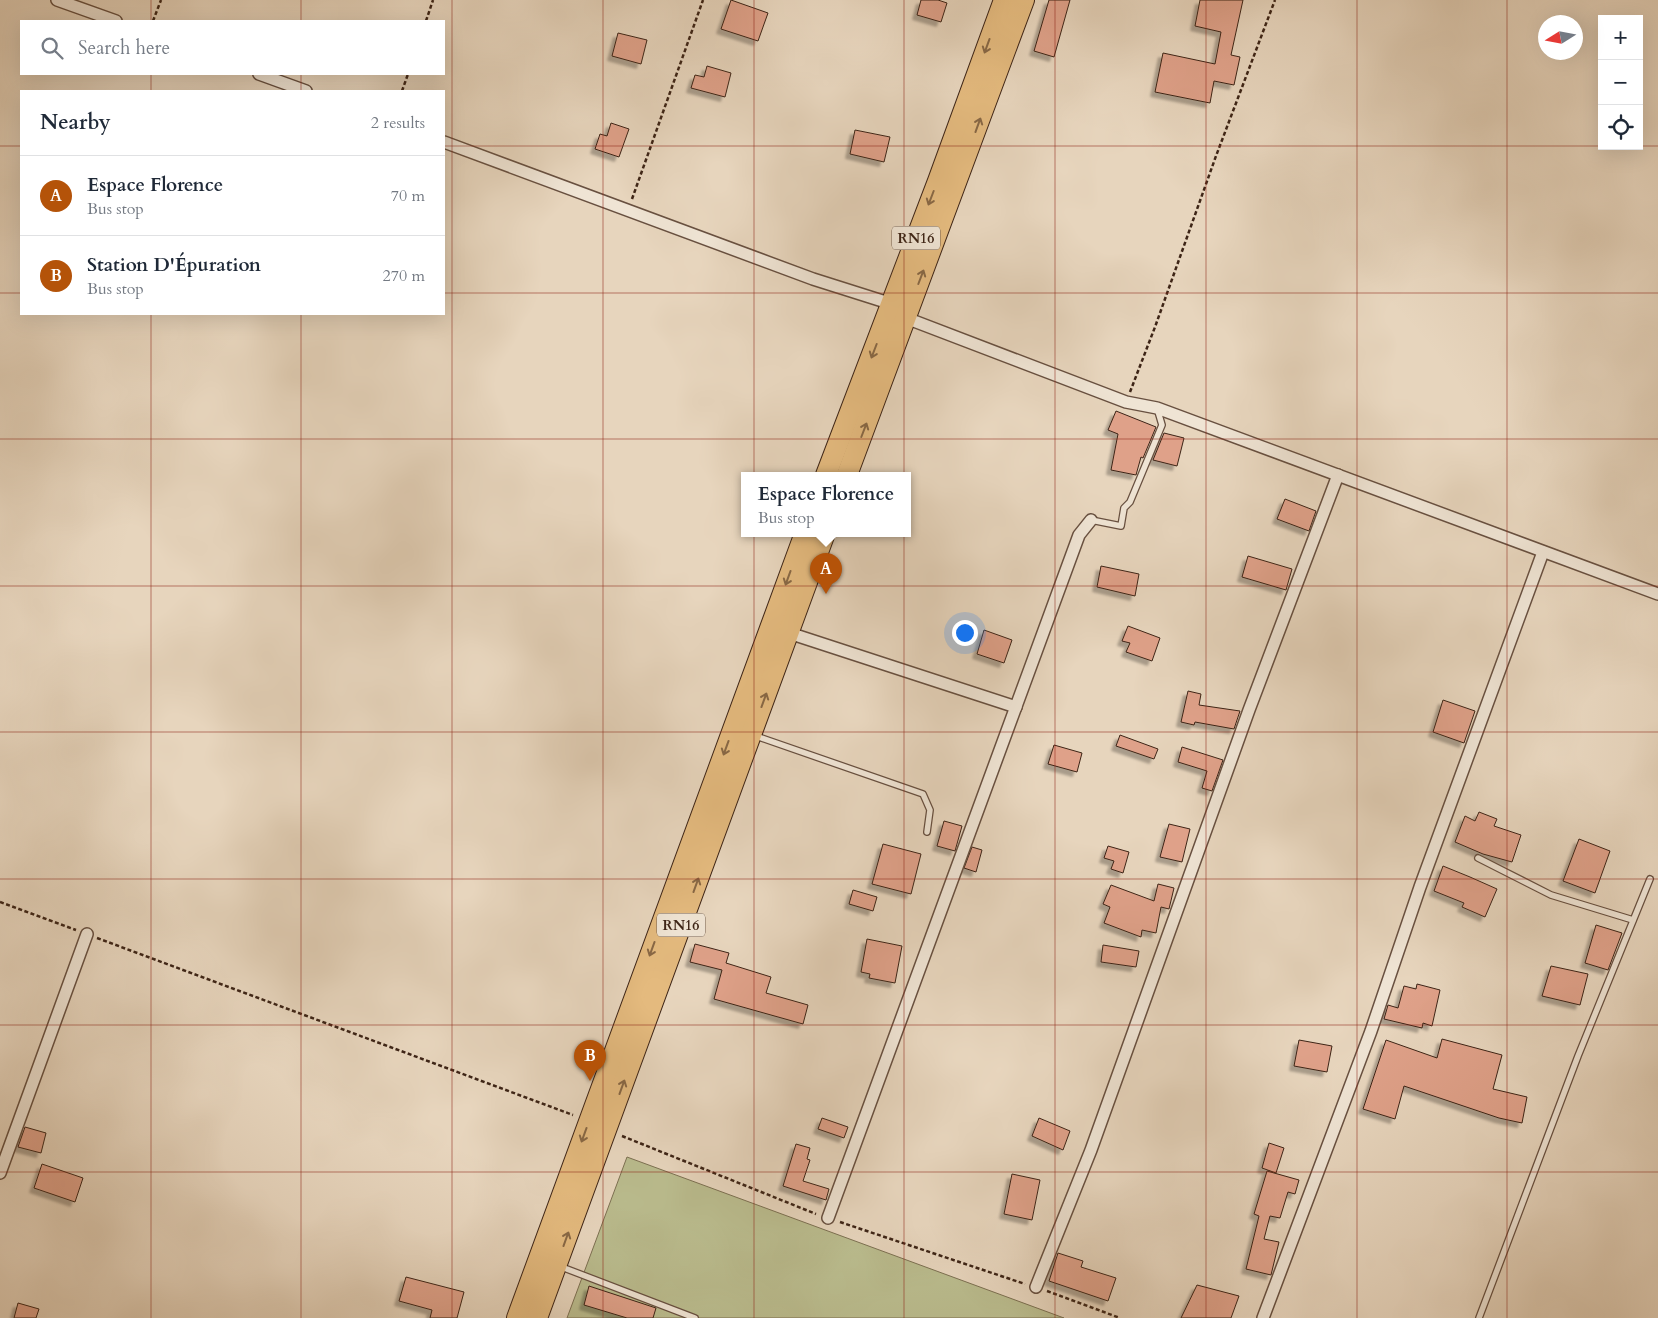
<!DOCTYPE html>
<meta charset="utf-8">
<style>
:root{--surface:#fff;--page:#f6f6f7;--text:#1f2937;--muted:#747a83;--line:#e0e1e3;--accent:#b45309}
body{margin:0;font-family:Cardo,serif;background:var(--page);color:var(--text)}
.controls{position:absolute;right:15px;top:15px;display:grid;overflow:hidden;border-radius:0px;box-shadow:0 5px 20px #0002}
.controls button{width:45px;height:45px;display:grid;place-items:center;padding:0;border:0;border-bottom:1px solid var(--line);background:var(--surface);color:var(--text);font:25px sans-serif}
.compass{position:absolute;left:1538px;top:15px;width:45px;height:45px;border-radius:50%;background:var(--surface);box-shadow:0 5px 20px #0002;rotate:259deg}
.you{position:absolute;left:964px;top:632px;width:18px;height:18px;margin:-12px;border:4px solid #fff;border-radius:50%;background:#1a73e8;box-shadow:0 0 0 8px #1a73e833}
.badge{display:grid;place-items:center;width:32px;height:32px;border-radius:50%;background:var(--accent);color:#fff;font-size:16px;font-weight:700}
.pin{position:absolute;translate:-50% -41px;filter:drop-shadow(0 1px 2px #0008)}
.pin::after{content:'';position:absolute;top:26px;width:18px;height:15px;background:inherit;clip-path:polygon(0 0,100% 0,50% 100%)}
.popup{position:absolute;left:741px;top:472px;width:170px;height:65px;box-sizing:border-box;display:grid;place-content:center;border-radius:0px;background:var(--surface);filter:drop-shadow(0 1px 4px #0005);font-size:16px;white-space:nowrap;color:var(--muted)}
.popup b{font-size:19px;color:var(--text)}
.popup::after{content:'';position:absolute;left:50%;top:100%;margin-left:-10px;border:10px solid transparent;border-top-color:var(--surface)}
.list{margin:0;padding:0;list-style:none}
h2{display:flex;justify-content:space-between;align-items:center;height:65px;margin:0;padding:0 20px;font-size:21px}
h2 small{font-size:16px;font-weight:400;color:var(--muted)}
.list li{display:grid;grid-template-columns:32px 1fr auto;gap:15px;align-items:center;box-sizing:border-box;height:80px;padding:0 20px;border-top:1px solid var(--line)}
.list b{display:block;font-size:19px;white-space:nowrap}
.list p{margin:0;font-size:16px;white-space:nowrap;color:var(--muted)}
.list em{font-size:16px;font-style:normal;color:var(--muted)}
.icon{flex:none;width:28px;height:28px;fill:none;stroke:currentColor;stroke-width:2;stroke-linecap:round;stroke-linejoin:round}
.map{position:relative;flex:none;width:1658px;height:1318px;overflow:hidden}
.search{position:absolute;background:var(--surface);box-shadow:0 5px 20px #0002;left:20px;top:20px;width:425px;height:55px;display:flex;align-items:center;gap:12px;box-sizing:border-box;padding:0 18px;border-radius:0px;color:var(--muted);font-size:19px}
.panel{position:absolute;background:var(--surface);box-shadow:0 5px 20px #0002;left:20px;top:90px;width:425px;height:225px;border-radius:0px}
.map>svg:first-child{display:block}
.green{fill:#babc8e;stroke:#7c7052}
.building{fill:#dfa189;stroke:#3d2416;filter:url(#shadow)}
.lines{fill:none;stroke-linecap:round;stroke-linejoin:round}
.service-casing{stroke:#685040;stroke-width:8}
.minor-casing{stroke:#685040;stroke-width:14}
.trunk-casing{stroke:#3d2416;stroke-width:22}
.path{stroke:#3d2416;stroke-width:2.5;stroke-dasharray:4 2.5;stroke-linecap:butt}
.service{stroke:#efe4d4;stroke-width:5.5}
.minor{stroke:#efe4d4;stroke-width:11}
.trunk{stroke:#e4ba7e;stroke-width:20}
.oneway{stroke:#886845}
.grid{fill:none;stroke:#8f2418;stroke-width:1;stroke-opacity:0.55}
.labels{text-anchor:middle;dominant-baseline:central;stroke-width:4.5;stroke-linejoin:round;paint-order:stroke}
.shield{fill:#efe4d4;stroke:#725e4f;stroke-width:1}
.shield-label{font-size:14px;font-weight:bold;fill:#3d2416}
</style>
<div class="map">
<svg width="1658" height="1318" viewBox="0 0 1658 1318">
<defs>
<filter id="shadow"><feDropShadow dx="-4.5" dy="4.5" stdDeviation="1" flood-color="#0004"/></filter>
</defs>
<rect width="100%" height="100%" fill="#e7d5bd"/>
<filter id="stains"><feTurbulence type="fractalNoise" baseFrequency=".004" numOctaves="4"/><feColorMatrix values="0 0 0 0 .2 0 0 0 0 .09 0 0 0 0 .02 0 0 0 .5 -.17"/></filter>
<radialGradient id="worn" r=".72"><stop offset=".6" stop-color="#630" stop-opacity="0"/><stop offset="1" stop-color="#630" stop-opacity=".3"/></radialGradient>
<polygon class="green" points="627,1157 1064,1318 567,1318"/>
<g class="building">
<polygon points="731,0 768,13 758,41 721,29"/>
<polygon points="921,0 938,0 947,3 941,22 917,15"/>
<polygon points="1049,0 1070,0 1054,57 1034,51"/>
<polygon points="1200,0 1243,0 1231,55 1240,57 1234,85 1214,81 1210,103 1155,92 1163,53 1215,64 1221,32 1195,26"/>
<polygon points="618,33 647,40 641,64 612,56"/>
<polygon points="707,66 731,73 725,97 691,88 695,75 704,77"/>
<polygon points="611,123 629,129 619,157 595,149 600,134 607,136"/>
<polygon points="855,130 890,137 884,162 850,154"/>
<polygon points="1116,411 1156,427 1143,458 1141,457 1136,475 1111,470 1118,434 1108,430"/>
<polygon points="1164,433 1184,438 1177,466 1153,460"/>
<polygon points="1285,499 1316,511 1309,531 1277,519"/>
<polygon points="1248,556 1292,569 1286,590 1242,577"/>
<polygon points="1101,566 1139,574 1135,596 1097,587"/>
<polygon points="1128,626 1160,638 1152,661 1126,652 1130,643 1122,641"/>
<polygon points="984,630 1012,640 1004,663 977,654"/>
<polygon points="1188,691 1201,694 1199,705 1240,711 1234,729 1195,722 1194,725 1181,722"/>
<polygon points="1443,700 1475,711 1464,743 1433,732"/>
<polygon points="1120,735 1158,749 1154,759 1116,746"/>
<polygon points="1054,745 1082,753 1077,772 1048,764"/>
<polygon points="1182,747 1223,760 1212,791 1202,788 1207,771 1178,762"/>
<polygon points="1479,812 1497,819 1494,826 1521,835 1512,862 1483,854 1455,842 1465,816 1475,821"/>
<polygon points="944,821 962,826 955,851 937,846"/>
<polygon points="1169,824 1190,829 1182,862 1160,857"/>
<polygon points="1579,839 1610,851 1595,893 1563,881"/>
<polygon points="883,844 921,854 911,894 872,884"/>
<polygon points="1108,846 1129,852 1123,873 1111,869 1114,861 1104,858"/>
<polygon points="972,847 982,850 976,872 964,868"/>
<polygon points="1443,866 1470,877 1497,889 1485,917 1462,907 1464,903 1434,891"/>
<polygon points="1158,884 1174,888 1169,909 1161,907 1156,933 1142,930 1141,937 1104,923 1110,907 1103,904 1111,885 1154,901"/>
<polygon points="853,890 877,897 873,911 849,904"/>
<polygon points="1596,925 1622,933 1608,970 1585,963"/>
<polygon points="867,939 902,946 895,983 869,978 870,974 861,972"/>
<polygon points="695,944 729,953 726,963 771,977 766,993 808,1005 803,1024 714,999 722,970 690,962"/>
<polygon points="1103,945 1139,951 1136,967 1101,962"/>
<polygon points="1551,966 1588,974 1580,1005 1542,996"/>
<polygon points="1417,984 1440,990 1432,1026 1423,1023 1422,1028 1384,1019 1388,1005 1398,1008 1404,986 1416,989"/>
<polygon points="1442,1039 1502,1055 1493,1089 1527,1097 1522,1123 1499,1118 1404,1086 1395,1119 1363,1109 1386,1040 1437,1058"/>
<polygon points="1299,1040 1332,1046 1327,1072 1294,1066"/>
<polygon points="822,1118 848,1127 844,1138 818,1129"/>
<polygon points="1039,1118 1070,1131 1063,1150 1032,1136"/>
<polygon points="25,1127 46,1133 41,1153 18,1147"/>
<polygon points="1269,1143 1284,1148 1276,1173 1262,1168"/>
<polygon points="796,1144 810,1148 807,1159 810,1160 803,1181 829,1189 826,1200 783,1186"/>
<polygon points="42,1164 83,1178 75,1202 34,1188"/>
<polygon points="1267,1171 1299,1180 1295,1194 1288,1192 1280,1218 1270,1216 1264,1239 1279,1242 1271,1275 1246,1269 1259,1216 1254,1214"/>
<polygon points="1012,1174 1040,1180 1032,1220 1004,1214"/>
<polygon points="1058,1253 1083,1261 1081,1267 1116,1278 1108,1301 1049,1281"/>
<polygon points="406,1277 464,1292 457,1318 430,1318 432,1310 399,1301"/>
<polygon points="1197,1285 1239,1296 1231,1318 1181,1318"/>
<polygon points="589,1286 656,1308 653,1318 627,1318 584,1305"/>
<polygon points="18,1303 39,1309 36,1318 14,1318"/>
</g>
<g class="lines">
<g class="service-casing">
<g id="service">
<polyline points="1091,520 1121,526 1124,508 1130,502 1162,425 1157,408"/>
<polyline points="753,735 923,794 930,810 927,832"/>
<polyline points="1478,858 1551,895 1633,920"/>
<polyline points="559,1266 695,1318"/>
<polyline points="1479,1318 1578,1056 1650,879"/>
</g>
</g>
<g class="minor-casing">
<g id="minor">
<polyline points="57,0 116,21"/>
<polyline points="259,74 306,91"/>
<polyline points="444,142 813,279 892,304"/>
<polyline points="906,318 1126,402 1157,408 1658,594"/>
<polyline points="789,633 1016,707"/>
<polyline points="0,1173 87,934"/>
<polyline points="828,1218 1079,535 1091,520"/>
<polyline points="1036,1287 1091,1150 1249,710 1338,475"/>
<polyline points="1263,1318 1371,1031 1420,887 1543,552"/>
</g>
</g>
<g class="trunk-casing">
<g id="trunk">
<polyline points="826,475 938,181 1004,0"/>
<polyline points="847,475 1024,0"/>
<polyline points="517,1318 805,533"/>
<polyline points="537,1318 825,533"/>
</g>
</g>
<g class="path">
<polyline points="153,21 161,0"/>
<polyline points="426,21 433,0"/>
<polyline points="402,91 408,74"/>
<polyline points="632,199 703,0"/>
<polyline points="1130,392 1155,327 1216,156 1275,0"/>
<polyline points="0,902 76,930"/>
<polyline points="97,938 573,1115"/>
<polyline points="622,1136 816,1214"/>
<polyline points="840,1222 1025,1284"/>
<polyline points="1047,1291 1120,1318"/>
</g>
<use href="#service" class="service"/>
<use href="#minor" class="minor"/>
<use href="#trunk" class="trunk"/>
</g>
<defs><path id="oneway-shaft" d="M-6 0H5M1.5-3L5.5 0L1.5 3" fill="none" stroke-width="1.6" stroke-linecap="round" stroke-linejoin="round" transform="scale(1.25)"/></defs>
<g class="oneway">
<use href="#oneway-shaft" transform="translate(987 46) rotate(110)"/>
<use href="#oneway-shaft" transform="translate(978 125) rotate(-70)"/>
<use href="#oneway-shaft" transform="translate(931 198) rotate(111)"/>
<use href="#oneway-shaft" transform="translate(921 277) rotate(-69)"/>
<use href="#oneway-shaft" transform="translate(874 351) rotate(111)"/>
<use href="#oneway-shaft" transform="translate(864 430) rotate(-69)"/>
<use href="#oneway-shaft" transform="translate(788 578) rotate(110)"/>
<use href="#oneway-shaft" transform="translate(764 700) rotate(-70)"/>
<use href="#oneway-shaft" transform="translate(726 748) rotate(110)"/>
<use href="#oneway-shaft" transform="translate(696 885) rotate(-70)"/>
<use href="#oneway-shaft" transform="translate(652 949) rotate(110)"/>
<use href="#oneway-shaft" transform="translate(622 1087) rotate(-70)"/>
<use href="#oneway-shaft" transform="translate(584 1135) rotate(110)"/>
<use href="#oneway-shaft" transform="translate(566 1239) rotate(-70)"/>
</g>
<path class="grid" d="M151,0V21M301,0V21M452,0V1318M603,0V1318M754,0V1318M904,0V1318M1055,0V1318M1206,0V1318M1357,0V1318M1507,0V1318M151,74V91M301,74V91M0,146H21M444,146H1658M0,293H21M444,293H1658M151,314V1318M301,314V1318M0,439H1658M0,586H1658M0,732H1658M0,879H1658M0,1025H1658M0,1172H1658"/>
<g class="labels">
<g class="shield">
<rect x="892" y="226.5" width="48" height="23" rx="4"/>
<rect x="657" y="913.5" width="48" height="23" rx="4"/>
</g>
<g class="shield-label">
<text x="916" y="238">RN16</text>
<text x="681" y="925">RN16</text>
</g>
</g>
<rect width="100%" height="100%" filter="url(#stains)"/>
<rect width="100%" height="100%" fill="url(#worn)"/>
</svg>
<div class="controls">
<button>+</button>
<button>−</button>
<button><svg class="icon" aria-label="locate" viewBox="0 0 24 24"><circle cx="12" cy="12" r="6"/><path d="M12 2v4M12 18v4M2 12h4M18 12h4"/></svg></button>
</div>
<svg class="compass" viewBox="-18 -18 36 36"><path d="M0-13l5 13h-10z" fill="#e53935"/><path d="M0 13l5-13h-10z" fill="#747a83"/></svg>
<div class="you"></div>
<div class="pin badge" style="left:826px;top:594px">A</div>
<div class="popup"><b>Espace Florence</b>Bus stop</div>
<div class="pin badge" style="left:590px;top:1081px">B</div>
<div class="search"><svg class="icon" aria-label="search" viewBox="0 0 24 24"><circle cx="10" cy="10" r="6"/><path d="M15 15l6 6"/></svg>Search here</div>
<section class="panel">
<h2>Nearby<small>2 results</small></h2>
<ul class="list">
<li><span class="badge">A</span><div><b>Espace Florence</b><p>Bus stop</p></div><em>70 m</em></li>
<li><span class="badge">B</span><div><b>Station D'Épuration</b><p>Bus stop</p></div><em>270 m</em></li>
</ul>
</section>
</div>
